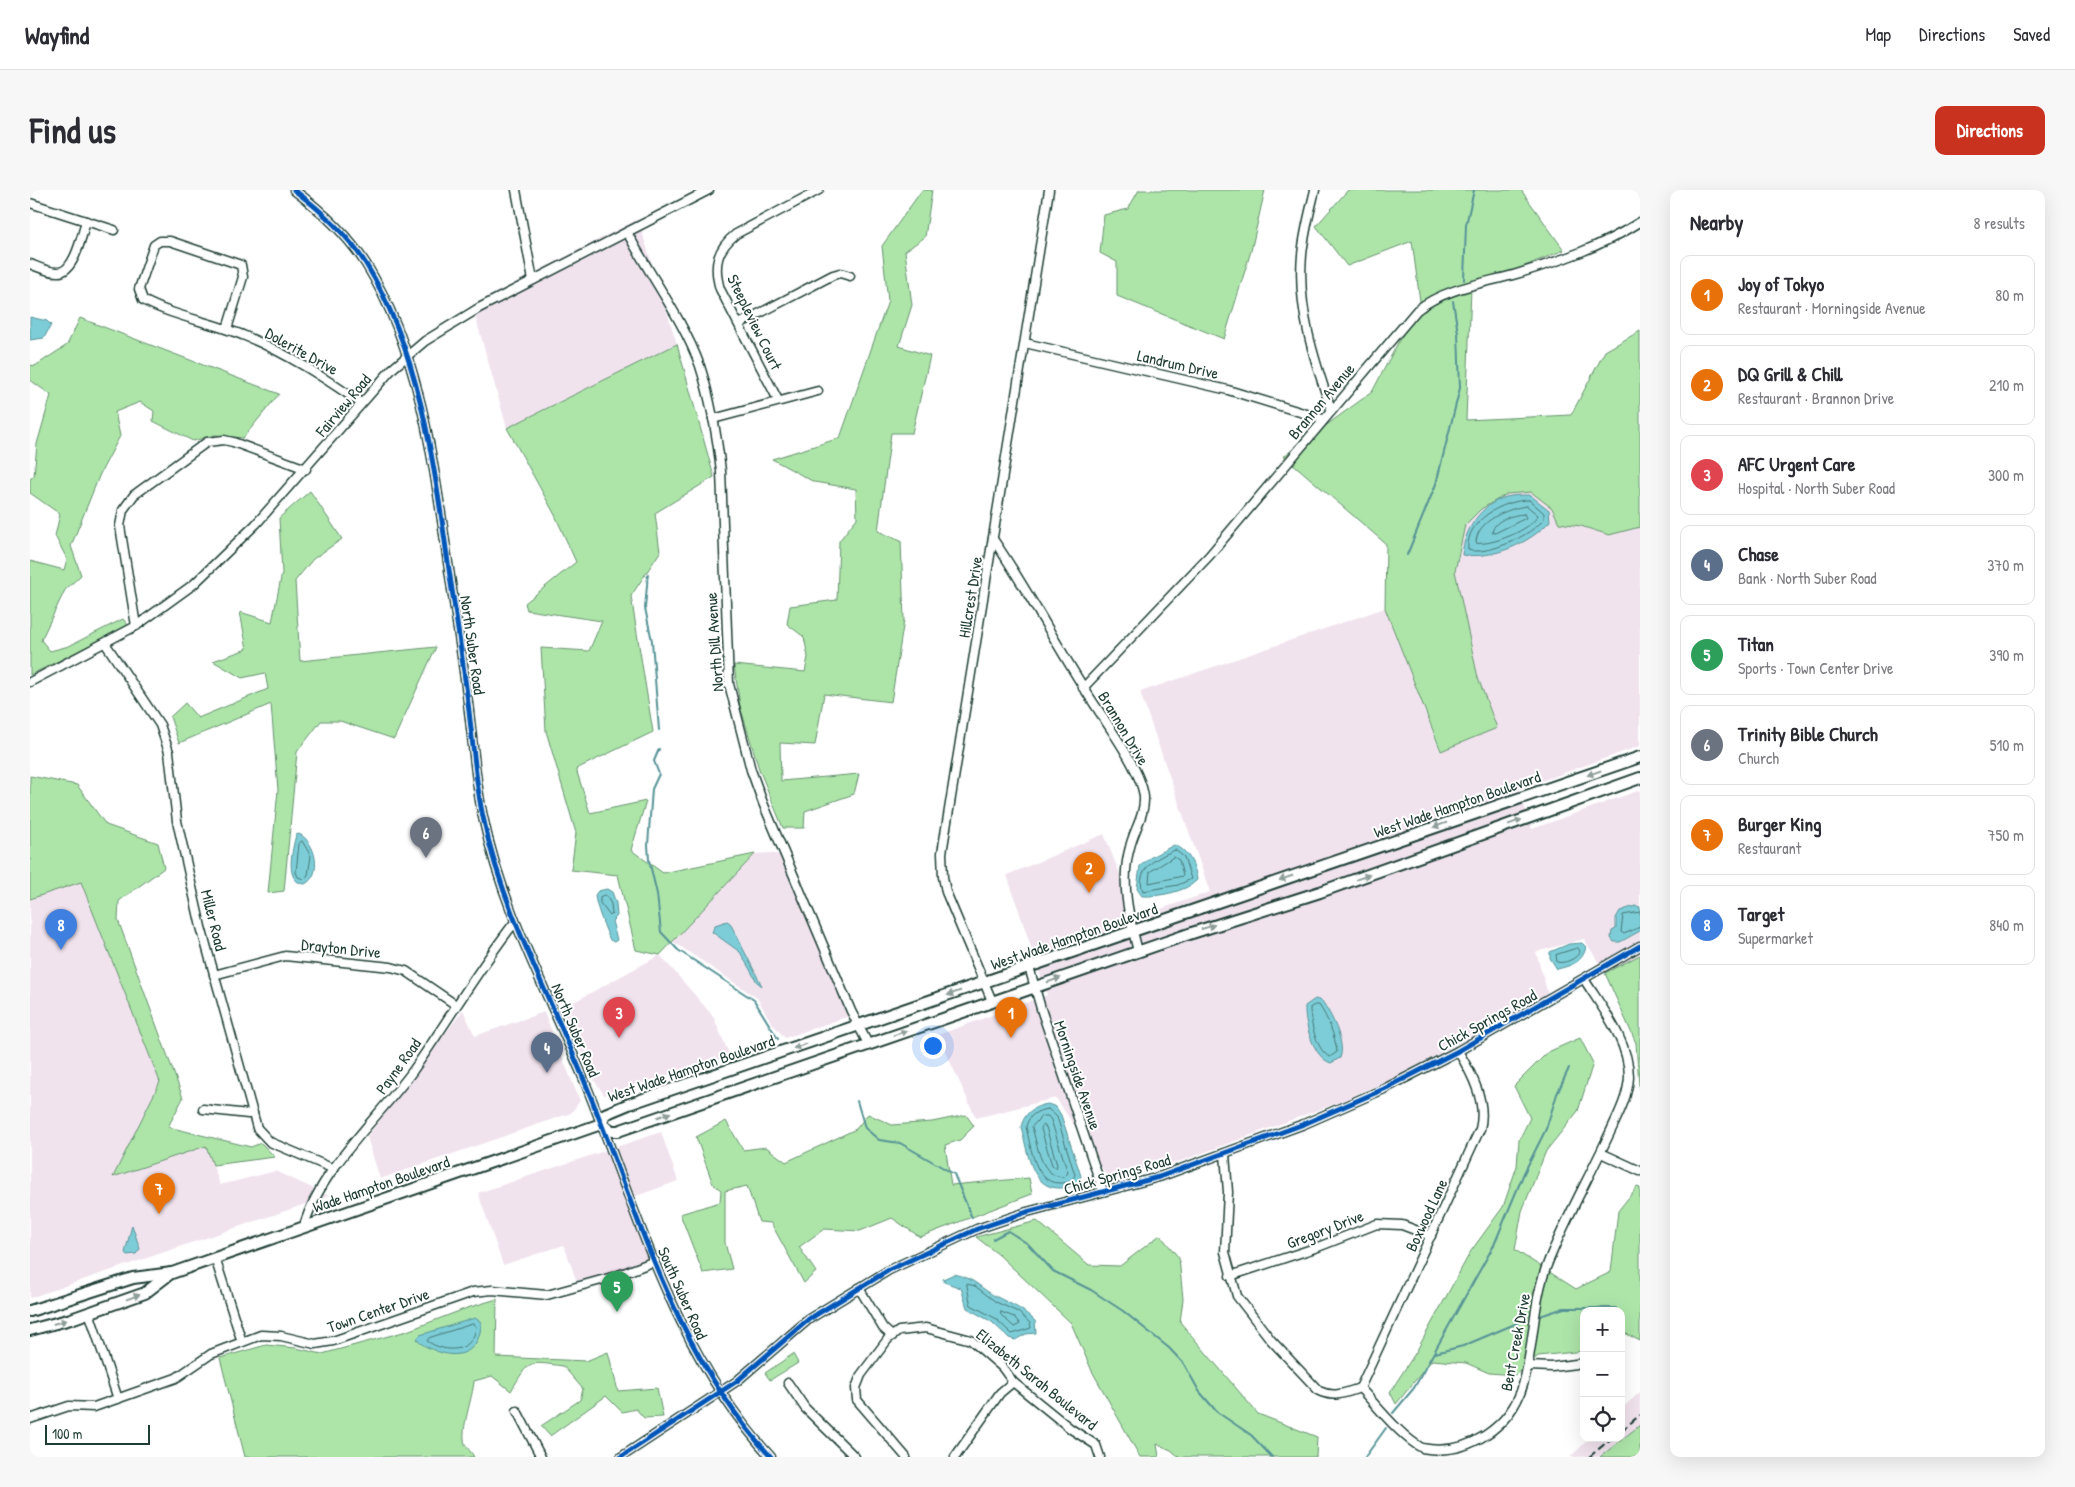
<!DOCTYPE html>
<meta charset="utf-8">
<style>
:root{--surface:#fff;--page:#f7f7f7;--text:#2b2b33;--muted:#7c7c81;--line:#e1e1e2;--accent:#c8321e}
body{margin:0;font-family:"Patrick Hand",sans-serif;background:var(--page);color:var(--text)}
.controls{position:absolute;right:15px;bottom:15px;display:grid;overflow:hidden;border-radius:10px;box-shadow:0 5px 20px #0002}
.controls button{width:45px;height:45px;display:grid;place-items:center;padding:0;border:0;border-bottom:1px solid var(--line);background:var(--surface);color:var(--text);font:25px sans-serif}
.scale{position:absolute;left:15px;bottom:12px;width:105px;box-sizing:border-box;padding-left:5px;border:2px solid #1f3d34;border-top:0;font-size:14px;line-height:18px;white-space:nowrap;color:#1f3d34;-webkit-text-stroke:4px #fff;paint-order:stroke}
.you{position:absolute;left:902px;top:855px;width:18px;height:18px;margin:-12px;border:4px solid #fff;border-radius:50%;background:#1a73e8;box-shadow:0 0 0 8px #1a73e833}
.badge{display:grid;place-items:center;width:32px;height:32px;border-radius:50%;background:var(--accent);color:#fff;font-size:16px;font-weight:700}
.pin{position:absolute;translate:-50% -41px;filter:drop-shadow(0 1px 2px #0008)}
.pin::after{content:'';position:absolute;top:26px;width:18px;height:15px;background:inherit;clip-path:polygon(0 0,100% 0,50% 100%)}
.list{margin:0;padding:0;list-style:none}
h2{display:flex;justify-content:space-between;align-items:center;height:65px;margin:0;padding:0 20px;font-size:21px}
h2 small{font-size:16px;font-weight:400;color:var(--muted)}
.list li{display:grid;grid-template-columns:32px 1fr auto;gap:15px;align-items:center;box-sizing:border-box;height:80px;margin:0 10px 10px;padding:0 10px;border:1px solid var(--line);border-radius:10px}
.list b{display:block;font-size:19px;white-space:nowrap}
.list p{margin:0;font-size:16px;white-space:nowrap;color:var(--muted)}
.list em{font-size:16px;font-style:normal;color:var(--muted)}
.icon{flex:none;width:28px;height:28px;fill:none;stroke:currentColor;stroke-width:2;stroke-linecap:round;stroke-linejoin:round}
.map{position:relative;flex:none;width:1610px;height:1267px;overflow:hidden;border-radius:10px}
header{display:flex;align-items:center;gap:30px;box-sizing:border-box;height:70px;padding:0 25px;background:var(--surface);border-bottom:1px solid var(--line)}
header strong{font-size:24px}
nav{display:flex;gap:28px;margin-inline-start:auto;font-size:18px}
.intro{display:flex;align-items:center;justify-content:space-between;box-sizing:border-box;height:120px;padding:0 30px}
h1{margin:0;font-size:35px}
.button{padding:12px 22px;border-radius:10px;background:var(--accent);color:#fff;font-size:18px;font-weight:700}
main{display:flex;gap:30px;padding:0 30px}
aside{flex:1;background:var(--surface);border-radius:10px;box-shadow:0 5px 20px #0002}
.map>svg:first-child{display:block}
.built{fill:#f1e3ee}
.green{fill:#ade5a9;stroke:#66916e}
.water{fill:#7dcdd8;stroke:#579396}
.lines{fill:none;stroke-linecap:round;stroke-linejoin:round}
.shore{stroke:#457776;stroke-width:1}
.stream{stroke:#579396;stroke-width:2}
.minor-casing{stroke:#1f3d34;stroke-width:11}
.major-casing{stroke:#1f3d34;stroke-width:14}
.minor{stroke:#fff;stroke-width:8}
.major{stroke:#fff;stroke-width:10}
.rail{stroke:#1f3d34;stroke-width:2;stroke-dasharray:8 4;stroke-linecap:butt}
.cycleway-casing{stroke:#fff;stroke-width:8}
.cycleway{stroke:#0057b8;stroke-width:5}
.oneway{fill:#8f9e9a}
.labels{text-anchor:middle;dominant-baseline:central;stroke-width:4;stroke-linejoin:round;paint-order:stroke}
.street-label{font-size:16px;fill:#1f3d34;stroke:#fff}
</style>
<header>
<strong>Wayfind</strong>
<nav><a>Map</a><a>Directions</a><a>Saved</a></nav>
</header>
<div class="intro"><h1>Find us</h1><a class="button">Directions</a></div>
<main>
<div class="map">
<svg width="1610" height="1267" viewBox="0 0 1610 1267">
<rect width="100%" height="100%" fill="#fff"/>
<filter id="ink" filterUnits="userSpaceOnUse"><feTurbulence type="fractalNoise" baseFrequency=".02" numOctaves="2"/><feDisplacementMap in="SourceGraphic" scale="10" xChannelSelector="R" yChannelSelector="G"/><feConvolveMatrix kernelMatrix="1 2 1 2 8 2 1 2 1" color-interpolation-filters="sRGB"/></filter>
<g filter="url(#ink)">
<g class="built">
<polygon points="608,29 647,154 477,238 442,115"/>
<polygon points="1501,302 1522,318 1529,333 1551,336 1579,345 1610,337 1610,556 1489,599 1502,639 1610,600 1610,765 1575,783 1554,749 1506,762 1519,808 1361,889 1307,913 1146,973 1077,986 1026,908 946,928 908,845 1017,805 977,685 1074,644 1107,727 1180,702 1110,502 1355,418 1410,561 1467,538 1448,488 1425,381 1435,335 1451,319 1477,304"/>
<polygon points="739,663 751,665 768,700 819,826 755,848 741,832 727,808 642,751 725,664"/>
<polygon points="51,691 130,892 84,987 176,955 190,995 246,981 299,1006 0,1108 0,709"/>
<polygon points="630,765 683,826 700,866 574,905 564,890 531,819"/>
<polygon points="433,820 445,846 514,822 550,911 541,923 350,989 337,947"/>
<polygon points="631,942 648,991 601,1008 625,1075 550,1101 534,1055 473,1075 448,1003"/>
<polygon points="1610,1202 1610,1235 1570,1267 1540,1267 1560,1248 1591,1248 1591,1219"/>
</g>
<g class="green">
<polygon points="892,0 902,0 895,47 875,61 882,115 869,156 900,166 882,243 861,243 848,341 871,351 874,430 861,512 794,504 785,555 750,553 751,591 829,584 824,604 775,621 774,638 753,638 729,579 710,516 704,475 775,482 778,467 774,447 757,434 760,416 807,410 809,351 827,328 826,299 784,292 742,269 810,248 858,111 852,56"/>
<polygon points="1109,0 1235,0 1221,61 1194,149 1087,106 1087,72 1070,63 1074,25 1098,19"/>
<polygon points="1318,0 1491,0 1534,60 1441,98 1436,230 1541,225 1575,161 1610,141 1610,337 1579,345 1551,336 1529,333 1522,318 1501,302 1477,304 1451,319 1435,335 1425,381 1448,488 1467,538 1411,561 1355,418 1356,354 1254,266 1342,202 1390,111 1382,51 1317,76 1286,36"/>
<polygon points="50,128 249,204 213,248 185,245 163,251 123,231 124,221 110,212 85,222 90,246 70,284 41,356 51,385 35,400 11,450 20,461 39,456 93,429 99,436 0,485 0,371 34,380 37,369 25,346 30,324 0,303 0,289 4,286 7,254 21,205 0,190 0,175 5,176 37,155"/>
<polygon points="647,154 684,287 625,323 630,362 601,406 623,542 546,579 560,623 616,611 601,660 633,683 725,664 630,765 606,760 588,685 541,680 546,643 516,541 511,458 559,461 572,431 497,420 495,413 546,372 525,325 477,238"/>
<polygon points="280,301 312,349 283,369 265,391 270,471 406,457 364,549 310,531 291,531 267,562 254,701 238,703 248,600 241,514 149,553 140,527 155,513 168,528 238,499 235,483 212,488 183,471 217,459 210,422 242,432 252,383 249,328"/>
<polygon points="0,586 47,595 76,635 128,653 134,678 89,711 88,730 153,908 138,937 221,957 231,953 245,967 183,975 176,956 83,987 130,892 51,692 0,709"/>
<polygon points="1610,765 1610,909 1606,853 1575,783"/>
<polygon points="1550,848 1563,873 1548,921 1516,961 1492,1021 1485,1060 1546,1099 1581,1082 1588,1021 1607,997 1610,998 1610,1151 1591,1141 1591,1121 1554,1121 1554,1161 1508,1166 1485,1185 1459,1183 1436,1173 1402,1170 1366,1214 1360,1202 1386,1162 1441,1061 1473,1017 1487,976 1489,950 1500,928 1484,896 1518,862"/>
<polygon points="838,924 862,935 902,932 936,925 944,936 930,950 915,955 921,995 999,988 1002,1004 890,1047 862,1028 830,1041 794,1039 769,1057 786,1082 774,1093 741,1033 729,1032 717,996 695,1001 695,1053 702,1079 673,1083 650,1024 690,1012 691,1000 683,994 666,947 696,931 713,960 736,957 756,972 826,939"/>
<polygon points="1007,1031 1059,1075 1090,1076 1130,1045 1149,1068 1153,1109 1150,1132 1228,1224 1287,1247 1286,1267 1149,1267 1141,1260 1127,1254 1129,1267 1110,1267 1062,1181 1041,1133 969,1065 946,1047"/>
<path d="M467,1109L466,1167L556,1171L578,1162L588,1201L627,1198L633,1227L614,1228L606,1219L592,1222L576,1206L520,1246L511,1236L550,1210L553,1199L533,1176C496,1171 500,1170 481,1201L462,1186L444,1191C443,1207 430,1240 435,1254C437,1258 442,1263 444,1267H215L190,1168L236,1155L266,1158L292,1164L377,1141L437,1118Z"/>
<polygon points="763,1164 768,1173 740,1190 735,1183"/>
<polygon points="1610,1235 1610,1267 1570,1267"/>
</g>
<g class="water">
<polygon points="0,127 17,131 21,135 14,148 0,150"/>
<path d="M1500,305L1519,320L1520,331C1499,354 1464,369 1432,365C1434,340 1451,314 1476,307C1484,305 1492,305 1500,305Z"/>
<path d="M269,644C286,652 293,685 275,694C254,693 262,660 266,645Z"/>
<path d="M1144,655C1159,660 1165,676 1167,690C1156,702 1127,707 1112,706L1107,699L1110,676L1121,667Z"/>
<path d="M577,699L582,702L586,713L587,726L582,731L587,750L584,752L580,750C576,741 565,714 565,705L568,701Z"/>
<polygon points="1605,716 1610,717 1610,741 1590,752 1584,752 1581,748 1582,741 1586,739 1586,728 1590,721"/>
<polygon points="697,731 700,733 732,796 727,792 710,762 682,742 685,735"/>
<path d="M1552,753L1556,757C1553,772 1541,776 1527,779L1520,768V762L1539,754Z"/>
<path d="M1285,809L1292,811C1301,824 1316,852 1310,868L1301,873C1283,868 1274,832 1275,816Z"/>
<path d="M1018,914L1026,917L1031,925L1051,986C1048,994 1040,998 1032,998C1000,1000 998,961 991,937C994,923 1004,916 1018,914Z"/>
<polygon points="102,1035 110,1059 106,1064 97,1065 95,1063"/>
<path d="M924,1084C946,1088 951,1100 969,1108C983,1115 993,1119 1005,1131L1006,1143L996,1144L985,1150L979,1148L962,1132L937,1118L931,1098L914,1092L913,1089Z"/>
<path d="M445,1128L451,1132C451,1162 429,1171 404,1160C397,1157 391,1155 387,1149L390,1145Z"/>
</g>
<g class="lines">
<g class="shore">
<path d="M1499,310L1514,323V329C1501,345 1459,366 1438,360C1435,330 1474,310 1499,310Z"/>
<path d="M1497,316L1508,325C1502,340 1460,356 1446,353C1446,331 1478,318 1497,316Z"/>
<path d="M1494,324L1496,328L1465,343L1462,342C1465,329 1482,325 1494,324Z"/>
<polygon points="272,651 281,666 278,685 274,689 268,687 266,682 269,654"/>
<path d="M1145,660L1154,667L1161,689L1148,695L1113,701C1105,678 1128,667 1145,660Z"/>
<polygon points="1144,667 1149,670 1153,686 1119,693 1120,682"/>
<polygon points="576,705 581,714 582,724 580,726 570,713 570,707"/>
<polyline points="1610,722 1593,725 1591,742 1594,744 1610,737"/>
<path d="M1548,758L1550,761C1547,769 1534,774 1527,772L1526,765Z"/>
<path d="M1285,815H1289C1298,828 1305,846 1307,862L1300,867C1287,862 1280,832 1280,818Z"/>
<path d="M1018,919L1027,927L1045,985C1042,992 1036,993 1029,993C1004,993 1001,956 996,937C998,926 1007,920 1018,919Z"/>
<path d="M1012,926H1018L1021,930L1038,983L1034,987C1010,987 1008,956 1002,937Z"/>
<polygon points="1013,935 1016,937 1027,975 1026,978 1022,975 1011,939"/>
<polygon points="937,1094 945,1096 966,1112 988,1122 1000,1133 1001,1138 982,1144 965,1128 941,1115"/>
<polygon points="971,1122 984,1127 990,1134 984,1137 971,1125"/>
<path d="M443,1134L446,1136C444,1163 416,1164 397,1151L399,1148Z"/>
</g>
<g class="stream">
<polyline points="1434,90 1436,35 1444,0"/>
<polyline points="1377,365 1406,294 1430,198 1428,143 1423,111"/>
<polyline points="618,384 615,418 622,451 629,540"/>
<polyline points="629,559 624,571 629,584 622,599 618,655 619,670 627,704 631,742 648,760 724,810 748,849"/>
<polyline points="827,911 835,938 849,950 870,953 924,984 942,1028"/>
<polyline points="963,1049 978,1041 998,1054 1023,1081 1061,1100 1093,1121 1139,1158 1154,1174 1169,1201 1187,1222 1221,1245 1242,1267"/>
<polyline points="1510,1126 1534,1118 1586,1118"/>
<polyline points="1405,1163 1433,1156 1492,1131"/>
<polyline points="1363,1223 1384,1198 1464,1055 1494,983 1516,939 1527,904 1539,878"/>
<polyline points="1335,1267 1356,1238"/>
</g>
<g class="minor-casing">
<g id="minor">
<path d="M264,0C292,21 317,44 336,74C388,158 404,270 417,366C425,421 434,475 440,530C444,562 446,595 453,627C472,718 516,799 552,885C606,1015 642,1160 741,1267"/>
<polyline points="486,0 503,90"/>
<path d="M1285,0C1280,21 1274,43 1272,65C1267,118 1284,169 1301,219"/>
<polyline points="0,13 84,40"/>
<path d="M597,42C620,86 653,129 670,176C681,210 687,246 691,281L699,494L721,580L733,613L821,821L838,854"/>
<path d="M0,74C8,77 18,82 27,82C44,84 52,45 56,31"/>
<polyline points="709,134 803,85 810,83 820,86"/>
<path d="M197,139L213,87L211,75L140,51H130L124,55L109,99L113,110C144,127 182,132 215,146C257,163 293,187 331,213"/>
<polyline points="995,153 1198,200 1293,229"/>
<path d="M748,210L690,99C683,75 687,59 706,44L789,0"/>
<polyline points="683,229 788,201"/>
<path d="M963,349C996,397 1023,449 1054,498C1070,525 1111,577 1114,607C1115,625 1104,640 1100,657C1090,692 1099,727 1108,761"/>
<polyline points="106,436 90,336 93,320 104,305 177,252 194,250 203,252 276,279"/>
<polyline points="75,453 130,535 139,562 147,631 171,737 227,938 240,952 304,979"/>
<polyline points="0,492 106,436 164,394 226,334 362,179 395,151 449,118 679,0"/>
<path d="M1053,498L1179,366L1387,120C1414,99 1450,94 1483,85C1527,72 1571,57 1610,32"/>
<polyline points="999,777 1012,822 1073,1001"/>
<polyline points="184,785 255,766 361,777 376,781 426,815"/>
<polyline points="962,811 916,702 913,687 912,663 1019,0"/>
<polyline points="173,919 218,924 223,923"/>
<polyline points="1571,963 1610,981"/>
<path d="M1195,964L1198,1002L1195,1062L1207,1106L1241,1150L1289,1201C1304,1208 1315,1203 1330,1198C1347,1216 1371,1247 1392,1258C1438,1267 1481,1236 1493,1195C1505,1154 1502,1110 1519,1070C1536,1029 1557,991 1576,951C1585,931 1598,909 1599,887C1599,851 1572,818 1554,789"/>
<path d="M274,1036C290,980 347,929 382,882C417,833 447,780 485,732"/>
<polyline points="185,1068 212,1152"/>
<polyline points="1200,1086 1288,1057 1347,1034 1372,1035 1401,1046"/>
<polyline points="829,1098 853,1138 862,1146"/>
<polyline points="59,1122 88,1209"/>
<polyline points="1498,1176 1522,1177 1554,1173"/>
<polyline points="758,1193 775,1218 825,1267"/>
<path d="M1330,1198L1450,939C1457,912 1442,884 1428,861"/>
<polyline points="487,1221 511,1267"/>
<polyline points="0,1229 39,1216 64,1217 146,1188 181,1164 231,1145 251,1146 285,1154 303,1151 443,1102 462,1100 517,1105 586,1086 625,1071"/>
<polyline points="591,1267 707,1191 779,1129 859,1080 947,1039 997,1022 1129,987 1274,934 1354,899 1428,861 1610,756"/>
<polyline points="876,1267 827,1210 826,1198 831,1185 858,1149 869,1141 896,1138 941,1150 972,1177 983,1192 1041,1239 1066,1255 1070,1267"/>
<polyline points="925,1267 970,1203 983,1192"/>
</g>
</g>
<g class="major-casing">
<g id="major">
<polyline points="571,934 575,924 599,914 1610,567"/>
<polyline points="571,934 582,941 588,941 1162,743 1290,702 1610,588"/>
<polyline points="0,1121 103,1088 142,1083 571,934"/>
<polyline points="0,1140 41,1129 115,1103 141,1083"/>
</g>
</g>
<use href="#minor" class="minor"/>
<use href="#major" class="major"/>
<g class="rail">
<polyline points="1591,1241 1610,1225"/>
<polyline points="1559,1267 1582,1248"/>
</g>
<g class="cycleway-casing">
<g id="cycleway">
<path d="M264,0C292,21 317,44 336,74C388,158 404,270 417,366C425,421 434,475 440,530C444,562 446,595 453,627C472,718 516,799 552,885C606,1015 642,1160 741,1267"/>
<polyline points="591,1267 707,1191 779,1129 859,1080 947,1039 997,1022 1129,987 1274,934 1354,899 1428,861 1610,756"/>
</g>
</g>
<use href="#cycleway" class="cycleway"/>
</g>
<defs><path id="oneway-solid" d="M-6-.8H1V-3.2L6.5 0L1 3.2V.8H-6Z" transform="scale(1.25)"/></defs>
<g class="oneway">
<use href="#oneway-solid" transform="translate(1564 583) rotate(161)"/>
<use href="#oneway-solid" transform="translate(1485 632) rotate(-20)"/>
<use href="#oneway-solid" transform="translate(1410 635) rotate(161)"/>
<use href="#oneway-solid" transform="translate(1333 687) rotate(-20)"/>
<use href="#oneway-solid" transform="translate(1256 688) rotate(161)"/>
<use href="#oneway-solid" transform="translate(1178 737) rotate(-17)"/>
<use href="#oneway-solid" transform="translate(1024 790) rotate(-19)"/>
<use href="#oneway-solid" transform="translate(924 803) rotate(161)"/>
<use href="#oneway-solid" transform="translate(870 843) rotate(-19)"/>
<use href="#oneway-solid" transform="translate(770 856) rotate(161)"/>
<use href="#oneway-solid" transform="translate(634 925) rotate(-19)"/>
<use href="#oneway-solid" transform="translate(103 1107) rotate(-20)"/>
<use href="#oneway-solid" transform="translate(30 1132) rotate(-15)"/>
</g>
</g>
<g class="labels">
<g class="street-label">
<text transform="translate(725 132) rotate(64)">Steepleview Court</text>
<text transform="translate(272 161) rotate(29)">Dolerite Drive</text>
<text transform="translate(1148 174) rotate(13)">Landrum Drive</text>
<text transform="translate(1291 211) rotate(-50)">Brannon Avenue</text>
<text transform="translate(313 215) rotate(-50)">Fairview Road</text>
<text transform="translate(940 407) rotate(-81)">Hillcrest Drive</text>
<text transform="translate(684 452) rotate(-94)">North Dill Avenue</text>
<text transform="translate(443 455) rotate(82)">North Suber Road</text>
<text transform="translate(1094 538) rotate(59)">Brannon Drive</text>
<text transform="translate(1427 614) rotate(-19)">West Wade Hampton Boulevard</text>
<text transform="translate(184 730) rotate(76)">Miller Road</text>
<text transform="translate(1044 746) rotate(-19)">West Wade Hampton Boulevard</text>
<text transform="translate(311 758) rotate(6)">Drayton Drive</text>
<text transform="translate(1457 830) rotate(-29)">Chick Springs Road</text>
<text transform="translate(546 840) rotate(67)">North Suber Road</text>
<text transform="translate(368 876) rotate(-54)">Payne Road</text>
<text transform="translate(661 878) rotate(-19)">West Wade Hampton Boulevard</text>
<text transform="translate(1048 885) rotate(71)">Morningside Avenue</text>
<text transform="translate(1087 984) rotate(-16)">Chick Springs Road</text>
<text transform="translate(351 994) rotate(-19)">Wade Hampton Boulevard</text>
<text transform="translate(1396 1025) rotate(-65)">Boxwood Lane</text>
<text transform="translate(1295 1039) rotate(-21)">Gregory Drive</text>
<text transform="translate(653 1103) rotate(66)">South Suber Road</text>
<text transform="translate(348 1120) rotate(-19)">Town Center Drive</text>
<text transform="translate(1485 1152) rotate(-79)">Bent Creek Drive</text>
<text transform="translate(1007 1189) rotate(39)">Elizabeth Sarah Boulevard</text>
</g>
</g>
</svg>
<div class="controls">
<button>+</button>
<button>−</button>
<button><svg class="icon" aria-label="locate" viewBox="0 0 24 24"><circle cx="12" cy="12" r="6"/><path d="M12 2v4M12 18v4M2 12h4M18 12h4"/></svg></button>
</div>
<div class="scale">100 m</div>
<div class="you"></div>
<div class="pin badge" style="left:981px;top:848px;background:#e8710a">1</div>
<div class="pin badge" style="left:1059px;top:703px;background:#e8710a">2</div>
<div class="pin badge" style="left:589px;top:848px;background:#e0444e">3</div>
<div class="pin badge" style="left:517px;top:883px;background:#5c6f8a">4</div>
<div class="pin badge" style="left:587px;top:1122px;background:#2e9e5b">5</div>
<div class="pin badge" style="left:396px;top:668px;background:#6b7280">6</div>
<div class="pin badge" style="left:129px;top:1024px;background:#e8710a">7</div>
<div class="pin badge" style="left:31px;top:760px;background:#3f7fe0">8</div>
</div>
<aside>
<h2>Nearby<small>8 results</small></h2>
<ul class="list">
<li><span class="badge" style="background:#e8710a">1</span><div><b>Joy of Tokyo</b><p>Restaurant · Morningside Avenue</p></div><em>80 m</em></li>
<li><span class="badge" style="background:#e8710a">2</span><div><b>DQ Grill &amp; Chill</b><p>Restaurant · Brannon Drive</p></div><em>210 m</em></li>
<li><span class="badge" style="background:#e0444e">3</span><div><b>AFC Urgent Care</b><p>Hospital · North Suber Road</p></div><em>300 m</em></li>
<li><span class="badge" style="background:#5c6f8a">4</span><div><b>Chase</b><p>Bank · North Suber Road</p></div><em>370 m</em></li>
<li><span class="badge" style="background:#2e9e5b">5</span><div><b>Titan</b><p>Sports · Town Center Drive</p></div><em>390 m</em></li>
<li><span class="badge" style="background:#6b7280">6</span><div><b>Trinity Bible Church</b><p>Church</p></div><em>510 m</em></li>
<li><span class="badge" style="background:#e8710a">7</span><div><b>Burger King</b><p>Restaurant</p></div><em>750 m</em></li>
<li><span class="badge" style="background:#3f7fe0">8</span><div><b>Target</b><p>Supermarket</p></div><em>840 m</em></li>
</ul>
</aside>
</main>
